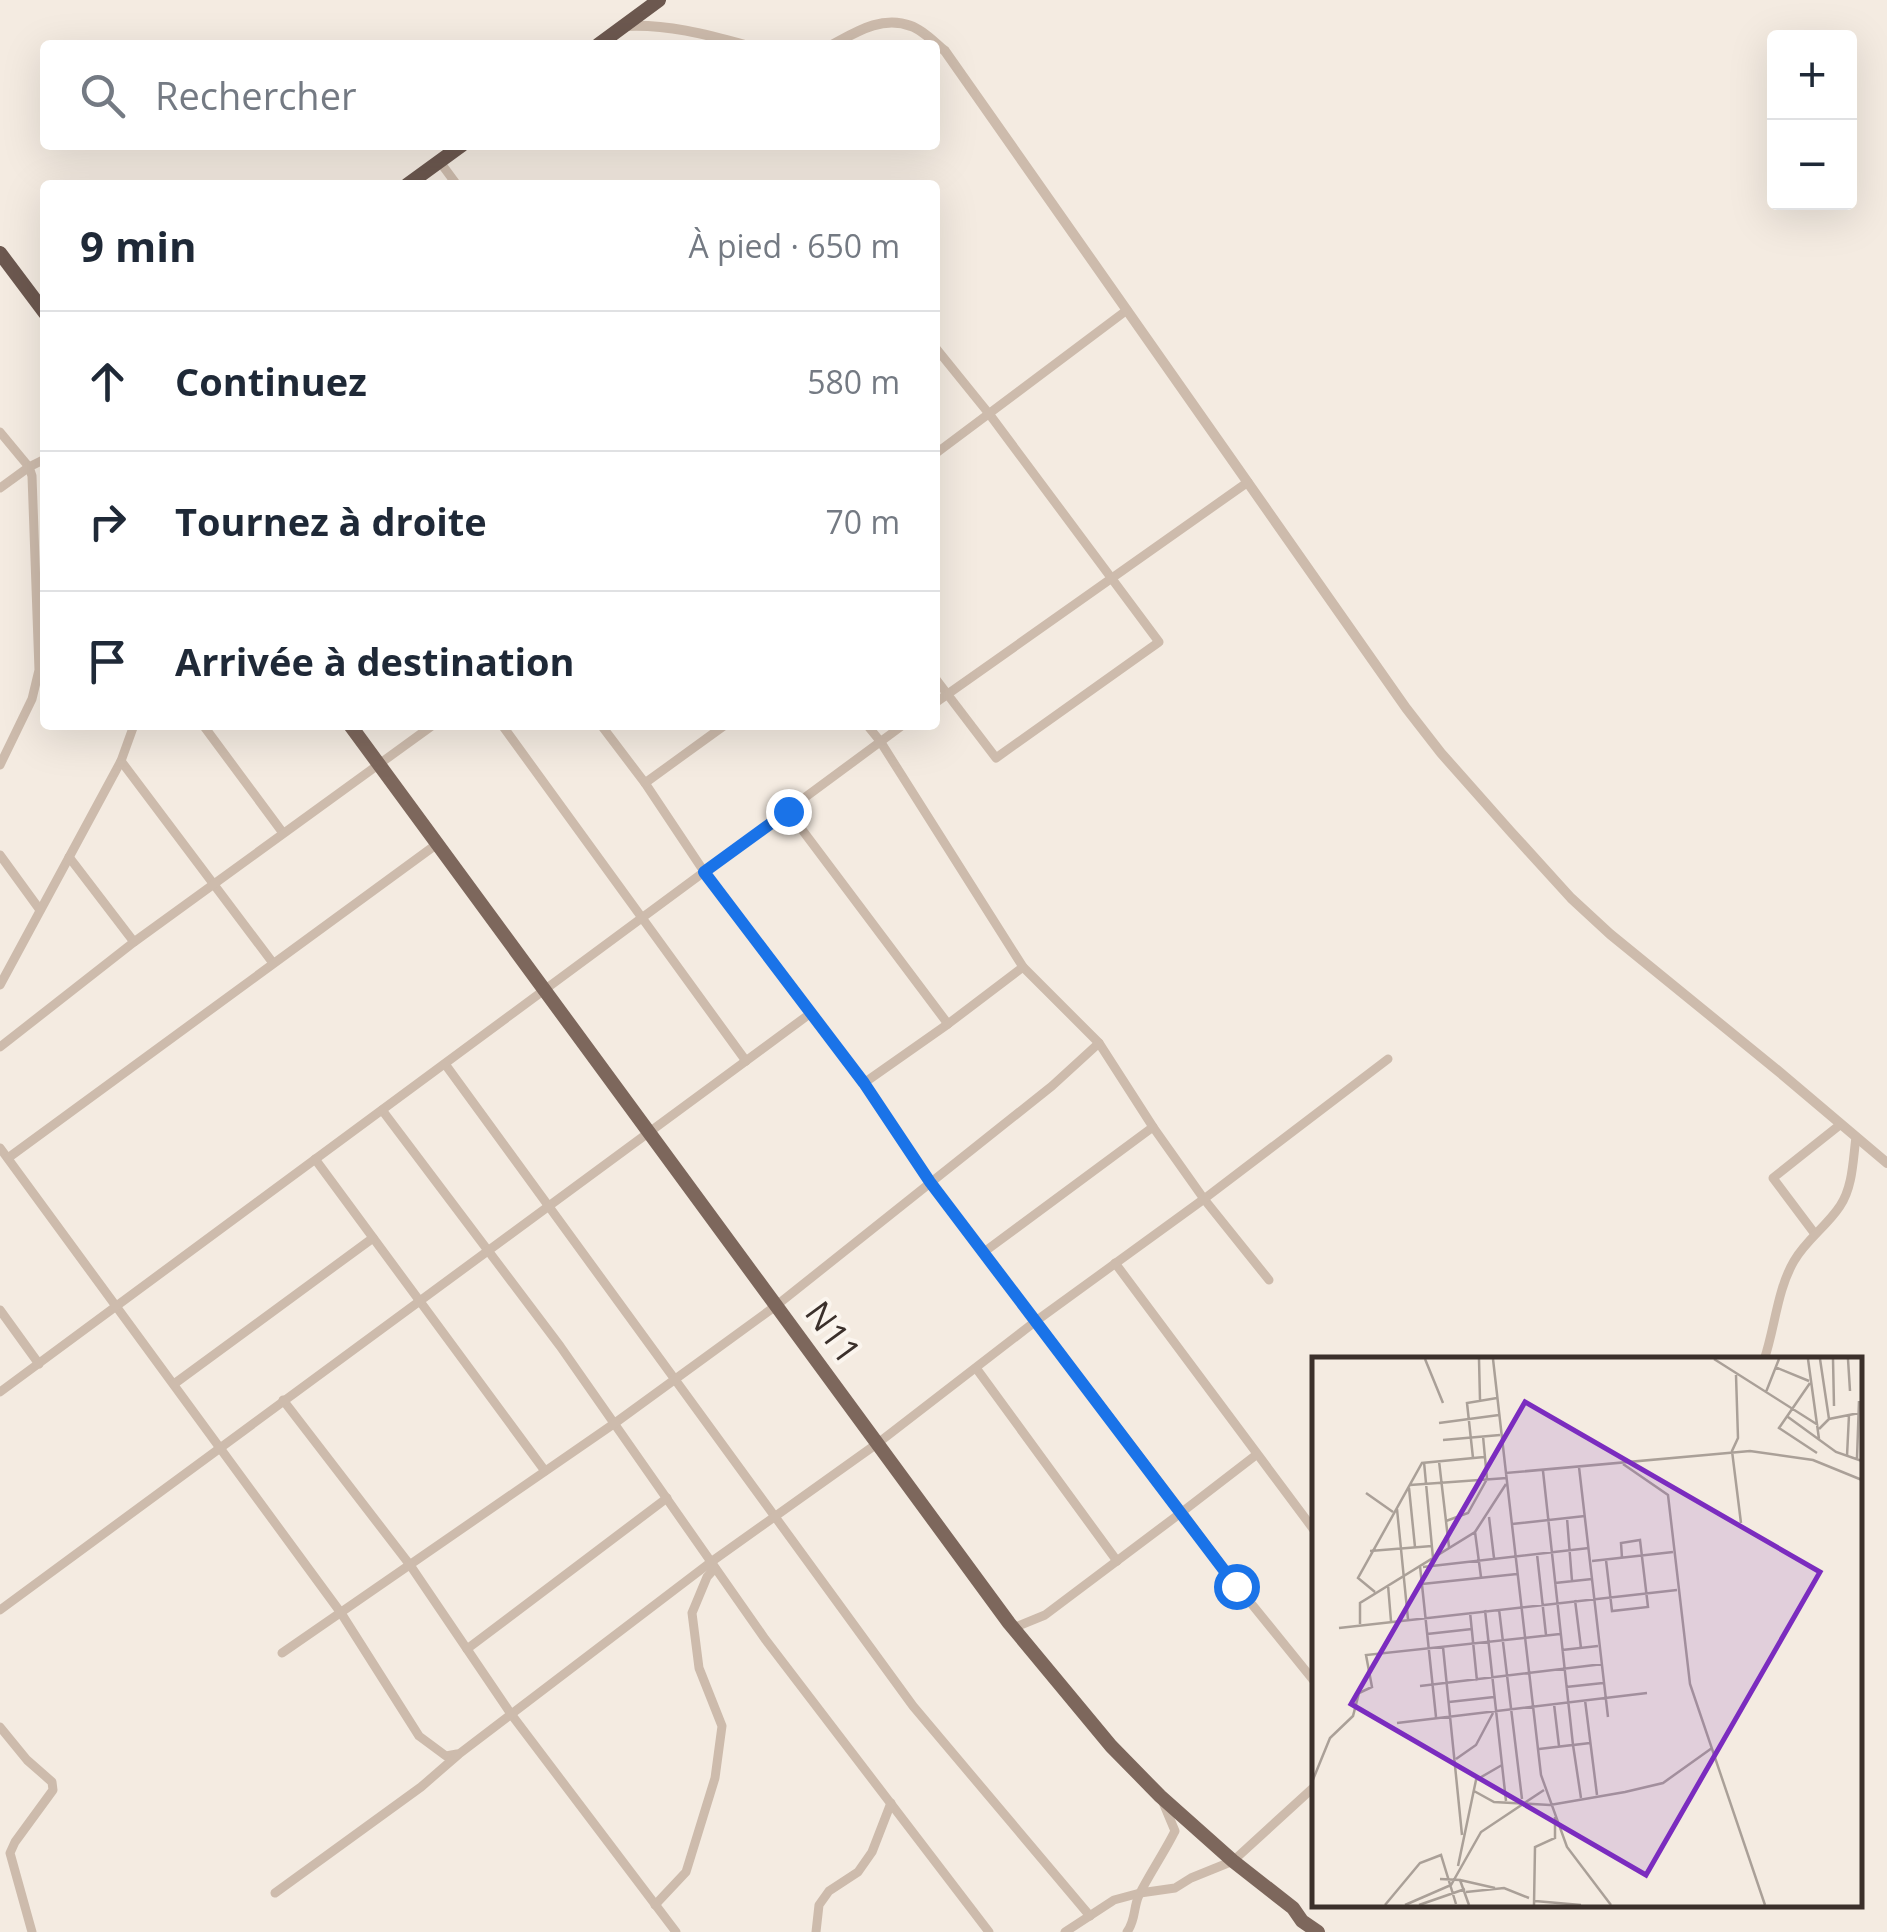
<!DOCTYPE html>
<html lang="fr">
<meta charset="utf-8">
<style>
:root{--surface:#fff;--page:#f6f6f7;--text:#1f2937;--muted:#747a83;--line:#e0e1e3}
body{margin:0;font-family:"Open Sans",sans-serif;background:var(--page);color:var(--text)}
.controls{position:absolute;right:30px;top:30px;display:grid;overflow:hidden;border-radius:10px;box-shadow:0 10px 40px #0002}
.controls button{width:90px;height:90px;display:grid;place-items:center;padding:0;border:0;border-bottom:2px solid var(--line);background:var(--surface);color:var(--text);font:50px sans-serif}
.stop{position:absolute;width:30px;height:30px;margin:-22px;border:8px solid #1a73e8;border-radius:50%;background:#fff}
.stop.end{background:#1a73e8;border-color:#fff;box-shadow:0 2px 10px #0008}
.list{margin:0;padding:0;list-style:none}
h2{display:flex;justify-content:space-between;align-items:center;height:130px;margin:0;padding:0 40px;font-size:42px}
h2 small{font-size:32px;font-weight:400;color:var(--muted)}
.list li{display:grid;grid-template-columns:65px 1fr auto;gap:30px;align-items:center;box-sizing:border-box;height:140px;padding:0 40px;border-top:2px solid var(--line)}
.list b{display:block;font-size:38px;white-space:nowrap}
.list em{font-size:32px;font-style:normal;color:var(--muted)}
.icon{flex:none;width:55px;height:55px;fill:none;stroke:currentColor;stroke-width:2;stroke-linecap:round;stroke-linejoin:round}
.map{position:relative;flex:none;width:1887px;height:1932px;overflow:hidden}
.search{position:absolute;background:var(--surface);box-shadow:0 10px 40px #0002;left:40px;top:40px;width:900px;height:110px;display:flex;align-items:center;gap:25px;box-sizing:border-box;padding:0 35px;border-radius:10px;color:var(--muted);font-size:38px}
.panel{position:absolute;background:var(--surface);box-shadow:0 10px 40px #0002;left:40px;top:180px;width:900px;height:550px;border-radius:10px}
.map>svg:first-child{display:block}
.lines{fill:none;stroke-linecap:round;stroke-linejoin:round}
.minor{stroke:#cdbbac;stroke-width:9}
.tertiary{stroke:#cdbbac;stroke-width:10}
.primary{stroke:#7d675c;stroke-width:14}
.trunk{stroke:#6c584f;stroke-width:14}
.route{stroke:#1a73e8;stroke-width:12}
.labels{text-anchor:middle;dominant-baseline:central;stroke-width:8;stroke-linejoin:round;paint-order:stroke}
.street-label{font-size:35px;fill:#3b302b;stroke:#fbf5ee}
.inset-road{fill:none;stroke:#aaa098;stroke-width:2.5}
.view{fill:#7b2cbf;fill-opacity:0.15;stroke:#7b2cbf;stroke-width:5}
.inset-edge{fill:none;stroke:#3b302b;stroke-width:5}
</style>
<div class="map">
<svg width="1887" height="1932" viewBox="0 0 1887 1932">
<rect width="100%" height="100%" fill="#f4ebe1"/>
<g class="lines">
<g class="minor">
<polyline points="440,162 457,185"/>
<polyline points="935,347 990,415 1159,642 996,758 935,678"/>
<polyline points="0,432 29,467 32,476 39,670 32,699 0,765"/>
<polyline points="935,454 1127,310"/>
<polyline points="0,488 29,467 45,459"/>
<polyline points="935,703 1248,482"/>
<polyline points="203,725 283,833"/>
<polyline points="502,725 746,1061"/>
<polyline points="601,725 645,783 705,873 864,1083 930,1182 1182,1512 1256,1455"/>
<polyline points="867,725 880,741 1023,967 1099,1043 1153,1127 1204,1199 1269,1280"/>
<polyline points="121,761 273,963"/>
<polyline points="645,783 725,725"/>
<polyline points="788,811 948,1024"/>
<polyline points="0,855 40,910"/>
<polyline points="69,857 134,942"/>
<polyline points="0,985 121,761 134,725"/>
<polyline points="0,1047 134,942 433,725"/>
<polyline points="445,1064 913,1706 1090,1916"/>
<polyline points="864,1083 948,1024 1023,967"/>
<polyline points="382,1110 560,1346 765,1639 989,1932"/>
<polyline points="0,1148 341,1613 419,1736 446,1756 457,1754"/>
<polyline points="8,1158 437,844"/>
<polyline points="315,1159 545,1471"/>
<polyline points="1815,1234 1773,1178 1841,1124"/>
<polyline points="984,1252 1153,1127"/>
<polyline points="1115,1263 1314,1530"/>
<polyline points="0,1310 39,1364"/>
<path d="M1764,1360C1775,1328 1777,1290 1794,1261C1806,1240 1827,1226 1840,1206C1853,1187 1853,1159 1856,1137"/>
<polyline points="976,1368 1117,1561"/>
<polyline points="174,1384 373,1238"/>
<polyline points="0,1392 903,725"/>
<polyline points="283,1400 410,1565 511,1714 676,1932"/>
<polyline points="0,1610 811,1013"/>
<polyline points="1013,1628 1045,1615 1182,1512 1237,1586 1314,1681"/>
<polyline points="467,1649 667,1498"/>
<polyline points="282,1653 615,1423 777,1305 1052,1086 1099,1043"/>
<polyline points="0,1727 27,1760 52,1782 53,1790 15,1842 10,1853 32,1932"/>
<polyline points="275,1893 421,1787 459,1754 711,1562 878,1443 1036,1321 1204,1199 1388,1059"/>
<polyline points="655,1905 686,1872 715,1778 722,1726 699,1668 692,1613 707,1577 715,1568"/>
<polyline points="816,1932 819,1905 829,1891 858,1872 872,1852 891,1803"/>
<polyline points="1065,1932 1114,1900 1140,1893 1175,1888 1191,1878 1233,1861 1314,1787"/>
<path d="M1127,1932C1136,1920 1133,1908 1139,1895C1150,1873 1164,1853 1175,1831L1162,1800"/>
</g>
<g class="tertiary">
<path d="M626,26C666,24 706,34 745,45"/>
<path d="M832,45C856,32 882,15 911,26C923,30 935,43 945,51L1406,708L1441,753L1511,832L1571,898L1610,934L1777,1070L1887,1163"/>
</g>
<polyline class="primary" points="350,725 1009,1623 1111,1746 1160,1796 1233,1861 1293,1908 1302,1921 1318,1932"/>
<g class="trunk">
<polyline points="598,45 659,0"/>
<polyline points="407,185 462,145"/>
<polyline points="0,253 45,313"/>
</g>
</g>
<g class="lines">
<polyline class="route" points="788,811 704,872 864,1083 930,1182 1236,1586"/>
</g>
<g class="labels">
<g class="street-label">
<text transform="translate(834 1332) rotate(54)">N11</text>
</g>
</g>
<g transform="translate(1312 1357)">
<rect width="550" height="550" fill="#f4ebe1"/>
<path class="inset-road" d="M113,2L131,46M167,2L168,43M181,2L194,116L438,94L501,103L550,123M402,2L506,68M496,2L507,82M508,2L517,62M521,2L522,49M536,2L538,34M463,10L497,24M424,18L426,81L420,94L429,166M498,26L467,71L505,96M454,35L467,2M476,60L524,95L550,104M127,66L187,58M507,72L517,62L547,56M131,83L188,78M535,99L537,58M161,101L155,46L185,41M545,101L547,44M127,104L137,190M112,105L121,201M311,107L356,138L378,327L453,548M267,110L296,360M231,114L261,388L278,386M194,116L229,418L255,490L299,548M98,128L195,121M97,131L103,190M54,136L81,155M85,152L96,262M177,160L182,201M255,161L260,224M134,164L156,156L175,122L171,79M200,167L273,159M163,175L169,220M58,194L120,189M225,197L234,278M294,203L300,254L336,250L328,183L309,186L310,201M280,204L361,195M108,209L124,360M111,210L277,191M243,226L280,222M110,227L205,217M76,228L79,264M63,235L46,221L110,106L172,100M263,243L269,291M187,252L210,442M173,253L194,444M158,255L165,324M48,267V246L163,175L194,127M27,271L365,233M115,277L160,272M131,290L150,478M250,293L286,289M108,329L291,307M254,330L291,326M273,343L285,438M137,345L182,340M242,347L247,389M85,366L335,336M227,392L261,388L269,441M144,402L164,388L181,356M0,425L18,381L41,359L47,336L60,330L54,298L248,277M162,434L182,445L238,448L313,435L351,426L400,391M146,509L164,423L190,408M128,522L148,523L157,548M148,523L183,531M154,535L192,531L217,541M223,544L269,548M73,548L108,506L129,498L144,547M93,548L139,528L169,475L232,433M107,548L153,532M222,548L223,490L243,481V460"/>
<path class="view" d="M213,45L508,215L334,518L39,347Z"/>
<rect width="550" height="550" class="inset-edge"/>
</g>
</svg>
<div class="controls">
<button>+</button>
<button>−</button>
</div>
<div class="stop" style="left:1236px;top:1586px"></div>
<div class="stop end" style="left:788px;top:811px"></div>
<div class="search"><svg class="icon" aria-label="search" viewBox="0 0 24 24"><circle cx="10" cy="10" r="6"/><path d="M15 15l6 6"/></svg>Rechercher</div>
<section class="panel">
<h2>9 min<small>À pied · 650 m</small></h2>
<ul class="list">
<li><svg class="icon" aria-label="ahead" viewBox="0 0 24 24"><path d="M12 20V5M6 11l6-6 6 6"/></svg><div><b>Continuez</b></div><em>580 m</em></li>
<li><svg class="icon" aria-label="right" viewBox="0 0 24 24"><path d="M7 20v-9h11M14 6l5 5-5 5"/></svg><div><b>Tournez à droite</b></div><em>70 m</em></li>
<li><svg class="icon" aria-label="arrive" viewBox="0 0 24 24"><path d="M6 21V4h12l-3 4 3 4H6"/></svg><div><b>Arrivée à destination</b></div></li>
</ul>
</section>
</div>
